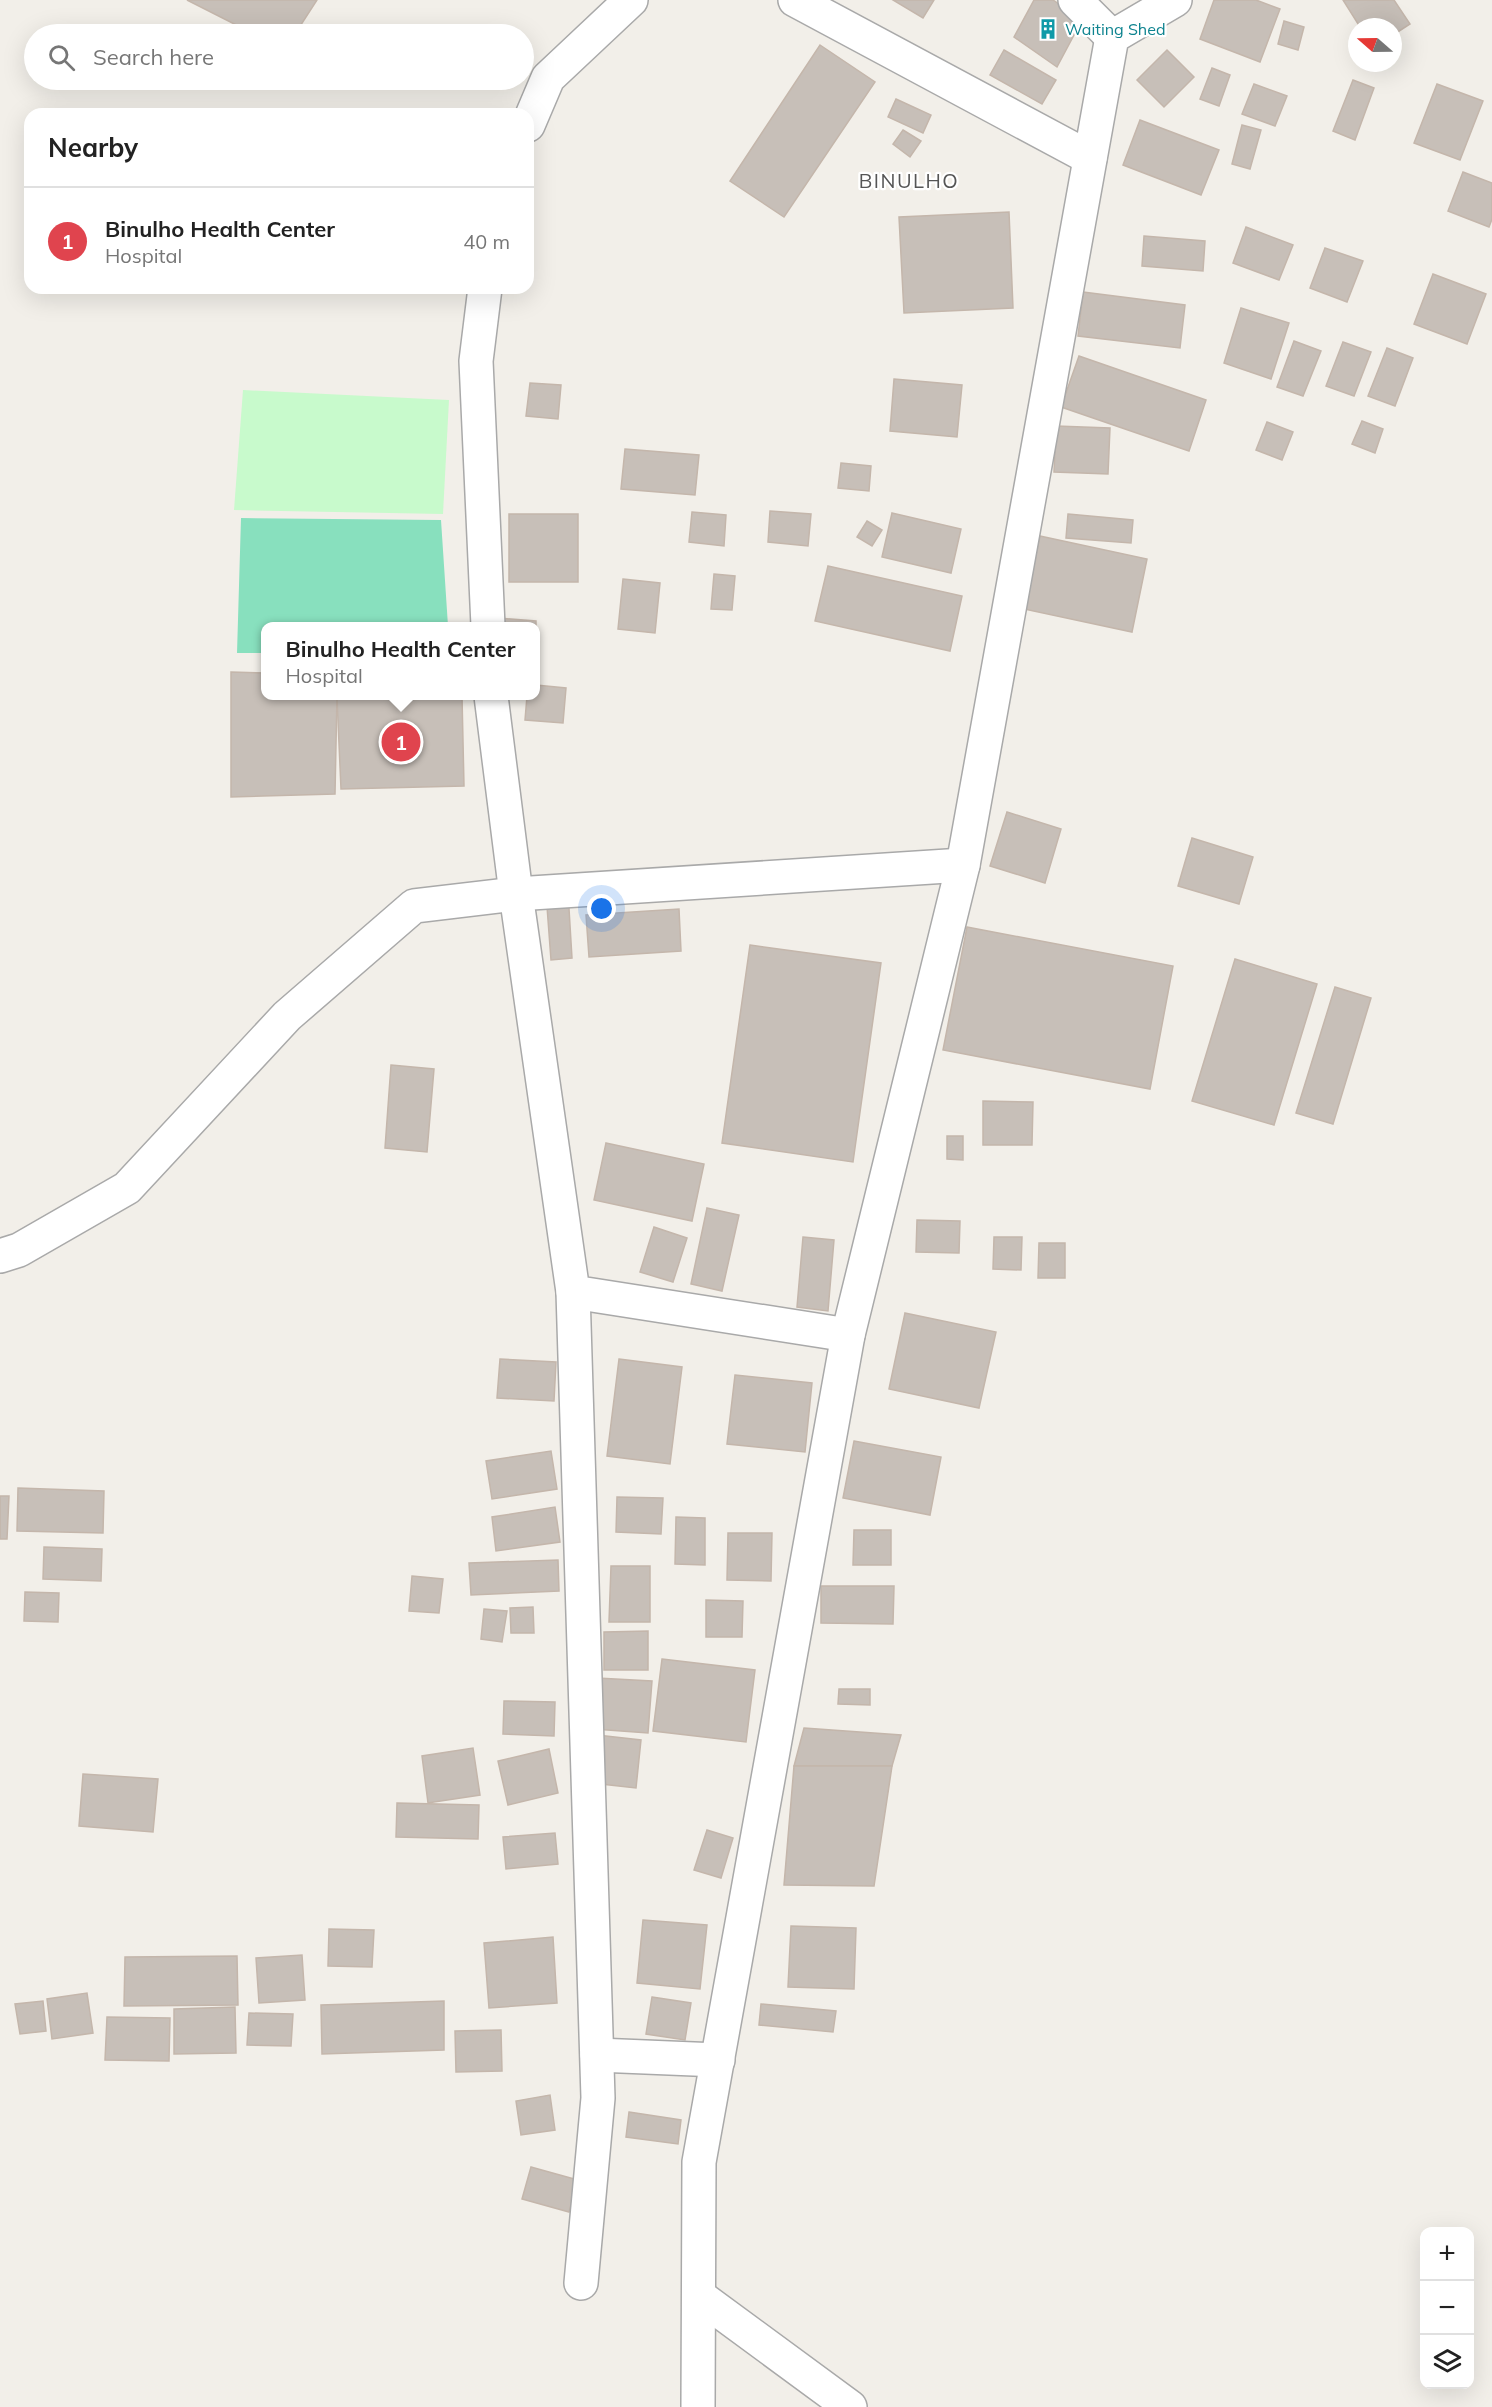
<!DOCTYPE html>
<meta charset="utf-8">
<style>
:root{--surface:#fff;--page:#f2f2f2;--text:#222;--muted:#767676;--line:#e0e0e0;--accent:#d40000}
body{margin:0;font-family:Mulish,sans-serif;background:var(--page);color:var(--text)}
.controls{position:absolute;right:18px;bottom:18px;display:grid;overflow:hidden;border-radius:12px;box-shadow:0 6px 24px #0002}
.controls button{width:54px;height:54px;display:grid;place-items:center;padding:0;border:0;border-bottom:2px solid var(--line);background:var(--surface);color:var(--text);font:30px sans-serif}
.compass{position:absolute;left:1348px;top:18px;width:54px;height:54px;border-radius:50%;background:var(--surface);box-shadow:0 6px 24px #0002;rotate:290deg}
.you{position:absolute;left:602px;top:909px;width:21px;height:21px;margin:-15px;border:4px solid #fff;border-radius:50%;background:#1a73e8;box-shadow:0 0 0 9px #1a73e833}
.badge{display:grid;place-items:center;width:39px;height:39px;border-radius:50%;background:var(--accent);color:#fff;font-size:20px;font-weight:700}
.pin{position:absolute;translate:-50% -50%;border:3px solid #fff;box-shadow:0 2px 6px #0006}
.popup{position:absolute;left:261px;top:622px;width:279px;height:78px;box-sizing:border-box;display:grid;place-content:center;border-radius:12px;background:var(--surface);filter:drop-shadow(0 2px 4px #0005);font-size:20px;white-space:nowrap;color:var(--muted)}
.popup b{font-size:22px;color:var(--text)}
.popup::after{content:'';position:absolute;left:50%;top:100%;margin-left:-12px;border:12px solid transparent;border-top-color:var(--surface)}
.list{margin:0;padding:0;list-style:none}
h2{display:flex;justify-content:space-between;align-items:center;height:78px;margin:0;padding:0 24px;font-size:26px}
h2 small{font-size:20px;font-weight:400;color:var(--muted)}
.list li{display:grid;grid-template-columns:39px 1fr auto;gap:18px;align-items:center;box-sizing:border-box;height:108px;padding:0 24px;border-top:2px solid var(--line)}
.list b{display:block;font-size:22px;white-space:nowrap}
.list p{margin:0;font-size:20px;white-space:nowrap;color:var(--muted)}
.list em{font-size:20px;font-style:normal;color:var(--muted)}
.icon{flex:none;width:33px;height:33px;fill:none;stroke:currentColor;stroke-width:2;stroke-linecap:round;stroke-linejoin:round}
.map{position:relative;flex:none;width:1492px;height:2407px;overflow:hidden}
.search{position:absolute;background:var(--surface);box-shadow:0 6px 24px #0002;left:24px;top:24px;width:510px;height:66px;display:flex;align-items:center;gap:15px;box-sizing:border-box;padding:0 21px;border-radius:33px;color:var(--muted);font-size:22px}
.panel{position:absolute;background:var(--surface);box-shadow:0 6px 24px #0002;left:24px;top:108px;width:510px;height:186px;border-radius:18px}
.map>svg:first-child{display:block}
.park{fill:#c8facc}
.pitch{fill:#88e0be}
.building{fill:#c7bfb8;stroke:#c4b6ab;stroke-width:1.5}
.lines{fill:none;stroke-linecap:round;stroke-linejoin:round}
.street-casing{stroke:#a9a9a9;stroke-width:36}
.street{stroke:#fff;stroke-width:33}
.labels{text-anchor:middle;dominant-baseline:central;stroke-width:4.5;stroke-linejoin:round;paint-order:stroke}
.culture-label{font-size:16px;fill:#0d838f;stroke:#fff;text-anchor:start}
.quarter-label{font-size:20px;letter-spacing:1.5px;fill:#555;stroke:#fff}
</style>
<div class="map">
<svg width="1492" height="2407" viewBox="0 0 1492 2407">
<rect width="100%" height="100%" fill="#f2efe9"/>
<polygon class="park" points="243,390 449,400 443,514 234,510"/>
<polygon class="pitch" points="241,518 441,520 448,626 266,626 266,653 237,653"/>
<g class="building">
<polygon points="187,0 317,0 295,34 254,34"/>
<polygon points="893,0 934,0 923,18"/>
<polygon points="1034,0 1053,0 1082,20 1057,67 1014,37"/>
<polygon points="1214,0 1256,0 1280,9 1260,62 1200,39"/>
<polygon points="1343,0 1394,0 1410,24 1393,35 1393,27 1360,27"/>
<polygon points="1284,21 1304,27 1298,50 1278,44"/>
<polygon points="820,45 875,82 784,217 730,181"/>
<polygon points="1004,50 1056,80 1042,104 990,75"/>
<polygon points="1167,50 1194,77 1164,107 1137,80"/>
<polygon points="1212,68 1230,75 1219,106 1200,99"/>
<polygon points="1353,80 1374,88 1355,140 1333,131"/>
<polygon points="1254,84 1287,96 1275,126 1242,114"/>
<polygon points="1437,84 1483,101 1460,160 1414,143"/>
<polygon points="896,99 931,115 923,133 888,117"/>
<polygon points="1140,120 1219,150 1201,195 1123,165"/>
<polygon points="1242,125 1261,130 1250,169 1232,164"/>
<polygon points="903,130 921,141 910,157 893,144"/>
<polygon points="1463,172 1492,183 1492,219 1489,227 1448,211"/>
<polygon points="1009,212 1013,308 904,313 899,217"/>
<polygon points="1246,227 1293,245 1279,280 1233,263"/>
<polygon points="1144,236 1205,241 1203,271 1142,266"/>
<polygon points="1325,248 1363,261 1347,302 1310,288"/>
<polygon points="1433,274 1486,294 1467,344 1414,324"/>
<polygon points="1083,292 1185,305 1180,348 1078,336"/>
<polygon points="1241,308 1289,323 1271,379 1224,363"/>
<polygon points="1294,341 1321,351 1303,396 1277,387"/>
<polygon points="1343,342 1371,352 1354,396 1326,386"/>
<polygon points="1387,348 1413,358 1395,406 1368,396"/>
<polygon points="1079,356 1206,400 1189,451 1061,407"/>
<polygon points="894,379 962,385 957,437 890,431"/>
<polygon points="530,383 561,385 558,419 526,416"/>
<polygon points="1362,421 1383,429 1375,453 1352,444"/>
<polygon points="1267,422 1293,432 1282,460 1256,450"/>
<polygon points="1056,426 1110,428 1108,474 1054,472"/>
<polygon points="625,449 699,455 695,495 621,489"/>
<polygon points="841,463 871,466 869,491 838,488"/>
<polygon points="770,511 811,514 808,546 768,542"/>
<polygon points="692,512 726,515 724,546 689,542"/>
<polygon points="892,513 961,529 951,573 882,557"/>
<rect x="509" y="514" width="69" height="68"/>
<polygon points="1068,514 1133,520 1131,543 1066,538"/>
<polygon points="867,521 882,530 872,546 857,537"/>
<polygon points="1040,536 1147,559 1132,632 1024,609"/>
<polygon points="828,566 962,596 950,651 815,621"/>
<polygon points="714,574 735,576 732,610 711,609"/>
<polygon points="623,579 660,583 655,633 618,629"/>
<polygon points="498,618 536,621 536,626 498,626"/>
<polygon points="231,672 266,673 266,696 337,696 335,794 231,797"/>
<polygon points="536,685 566,688 563,723 525,720 527,696 536,696"/>
<polygon points="377,696 462,696 464,786 341,789 337,698"/>
<polygon points="1007,812 1061,829 1045,883 990,866"/>
<polygon points="1192,838 1253,857 1239,904 1178,886"/>
<polygon points="568,892 572,958 551,960 546,893"/>
<polygon points="679,909 681,951 589,957 586,915"/>
<polygon points="967,927 1173,966 1150,1089 943,1050"/>
<polygon points="750,945 881,963 853,1162 722,1143"/>
<polygon points="1235,959 1317,984 1274,1125 1192,1101"/>
<polygon points="1335,987 1371,998 1333,1124 1296,1113"/>
<polygon points="391,1065 434,1069 427,1152 385,1148"/>
<polygon points="983,1101 1033,1102 1032,1145 983,1145"/>
<polygon points="947,1136 963,1136 963,1160 947,1159"/>
<polygon points="606,1143 704,1164 692,1221 594,1200"/>
<polygon points="707,1208 739,1215 722,1291 691,1284"/>
<polygon points="917,1220 960,1221 959,1253 916,1252"/>
<polygon points="654,1227 687,1238 673,1282 640,1272"/>
<polygon points="803,1237 834,1240 828,1311 797,1307"/>
<polygon points="994,1237 1022,1237 1021,1270 993,1269"/>
<polygon points="1039,1243 1065,1243 1065,1278 1038,1278"/>
<polygon points="905,1313 996,1332 979,1408 889,1389"/>
<polygon points="500,1359 556,1362 554,1401 497,1398"/>
<polygon points="619,1359 682,1367 670,1464 607,1456"/>
<polygon points="735,1375 812,1383 805,1452 727,1444"/>
<polygon points="854,1441 941,1457 930,1515 843,1498"/>
<polygon points="551,1451 557,1489 492,1499 486,1461"/>
<polygon points="18,1488 104,1491 103,1533 17,1531"/>
<polygon points="0,1496 9,1496 7,1539 0,1539"/>
<polygon points="617,1497 663,1498 661,1534 616,1532"/>
<polygon points="555,1507 560,1542 496,1551 492,1517"/>
<polygon points="676,1517 705,1518 705,1565 675,1564"/>
<polygon points="854,1530 891,1530 891,1565 853,1565"/>
<polygon points="728,1533 772,1533 771,1581 727,1580"/>
<polygon points="44,1547 102,1549 101,1581 43,1579"/>
<polygon points="558,1560 559,1591 471,1595 469,1563"/>
<polygon points="611,1566 650,1566 650,1622 609,1622"/>
<polygon points="412,1576 443,1579 439,1613 409,1611"/>
<polygon points="821,1586 894,1586 893,1624 821,1623"/>
<polygon points="25,1592 59,1593 58,1622 24,1621"/>
<polygon points="706,1600 743,1601 742,1637 706,1637"/>
<polygon points="533,1607 534,1633 511,1633 510,1608"/>
<polygon points="484,1609 507,1611 502,1642 481,1639"/>
<polygon points="648,1631 648,1670 604,1670 604,1632"/>
<polygon points="662,1659 755,1670 746,1742 653,1731"/>
<polygon points="597,1678 652,1681 648,1733 594,1729"/>
<polygon points="839,1689 870,1689 870,1705 838,1704"/>
<polygon points="504,1701 555,1702 554,1736 503,1734"/>
<polygon points="804,1728 901,1735 892,1766 794,1766"/>
<polygon points="597,1735 641,1740 636,1788 592,1783"/>
<polygon points="473,1748 480,1795 428,1803 422,1756"/>
<polygon points="549,1749 558,1793 508,1805 498,1761"/>
<polygon points="794,1766 892,1766 874,1886 784,1885"/>
<polygon points="83,1774 158,1779 153,1832 79,1826"/>
<polygon points="397,1803 479,1805 478,1839 396,1837"/>
<polygon points="707,1830 733,1838 721,1878 694,1870"/>
<polygon points="555,1833 558,1864 506,1869 503,1837"/>
<polygon points="643,1920 707,1925 700,1989 637,1983"/>
<polygon points="791,1926 856,1928 854,1989 788,1987"/>
<polygon points="329,1929 374,1930 372,1967 328,1966"/>
<polygon points="553,1937 557,2003 489,2008 484,1943"/>
<polygon points="302,1955 305,2000 259,2003 256,1958"/>
<polygon points="237,1956 238,2005 124,2006 125,1957"/>
<polygon points="87,1993 93,2033 52,2039 47,1999"/>
<polygon points="652,1997 691,2003 685,2040 646,2034"/>
<polygon points="43,2001 46,2031 20,2034 15,2004"/>
<polygon points="444,2001 444,2050 322,2054 321,2005"/>
<polygon points="761,2004 836,2011 833,2032 759,2025"/>
<polygon points="235,2007 236,2053 174,2054 174,2009"/>
<polygon points="249,2013 293,2014 291,2046 247,2045"/>
<polygon points="107,2017 170,2018 169,2061 105,2060"/>
<polygon points="501,2030 502,2071 456,2072 455,2031"/>
<polygon points="550,2095 555,2130 521,2135 516,2101"/>
<polygon points="629,2112 681,2120 678,2144 626,2137"/>
<polygon points="531,2167 578,2180 569,2212 522,2199"/>
</g>
<g class="lines">
<g class="street-casing">
<g id="street">
<polyline points="795,0 1090,158"/>
<polyline points="1075,0 1112,37"/>
<polyline points="528,125 548,78 631,0"/>
<polyline points="485,288 476,361 488,626"/>
<polyline points="491,696 516,894 573,1292 848,1335"/>
<polyline points="0,1256 19,1250 127,1188 287,1016 414,906 516,894 963,865"/>
<polyline points="573,1292 598,2098 581,2283"/>
<polyline points="597,2055 718,2060"/>
<polyline points="699,2296 850,2407"/>
<polyline points="698,2407 699,2162 848,1335 963,865 1112,37 1175,0"/>
</g>
</g>
<use href="#street" class="street"/>
</g>
<defs>
<g id="building-bare" transform="scale(1.62)"><path d="M-4-6H4V6H1V3H-1V6H-4ZM-2.5-4.3h1.7v1.8h-1.7ZM.8-4.3h1.7v1.8H.8ZM-2.5-1h1.7V.8h-1.7ZM.8-1h1.7V.8H.8Z" fill="#0f9aa8" stroke="#fff" stroke-width="2.5" paint-order="stroke"/></g>
</defs>
<g fill-rule="evenodd">
<use href="#building-bare" x="1048" y="29"/>
</g>
<g class="labels">
<g class="culture-label">
<text x="1065" y="29">Waiting Shed</text>
</g>
<g class="quarter-label">
<text x="909" y="180">BINULHO</text>
</g>
</g>
</svg>
<div class="controls">
<button>+</button>
<button>−</button>
<button><svg class="icon" aria-label="layers" viewBox="0 0 24 24"><path d="M12 4l9 5-9 5-9-5zM3 14l9 5 9-5"/></svg></button>
</div>
<svg class="compass" viewBox="-18 -18 36 36"><path d="M0-13l5 13h-10z" fill="#e53935"/><path d="M0 13l5-13h-10z" fill="#767676"/></svg>
<div class="you"></div>
<div class="pin badge" style="left:401px;top:742px;background:#e0444e">1</div>
<div class="popup"><b>Binulho Health Center</b>Hospital</div>
<div class="search"><svg class="icon" aria-label="search" viewBox="0 0 24 24"><circle cx="10" cy="10" r="6"/><path d="M15 15l6 6"/></svg>Search here</div>
<section class="panel">
<h2>Nearby<small></small></h2>
<ul class="list">
<li><span class="badge" style="background:#e0444e">1</span><div><b>Binulho Health Center</b><p>Hospital</p></div><em>40 m</em></li>
</ul>
</section>
</div>
